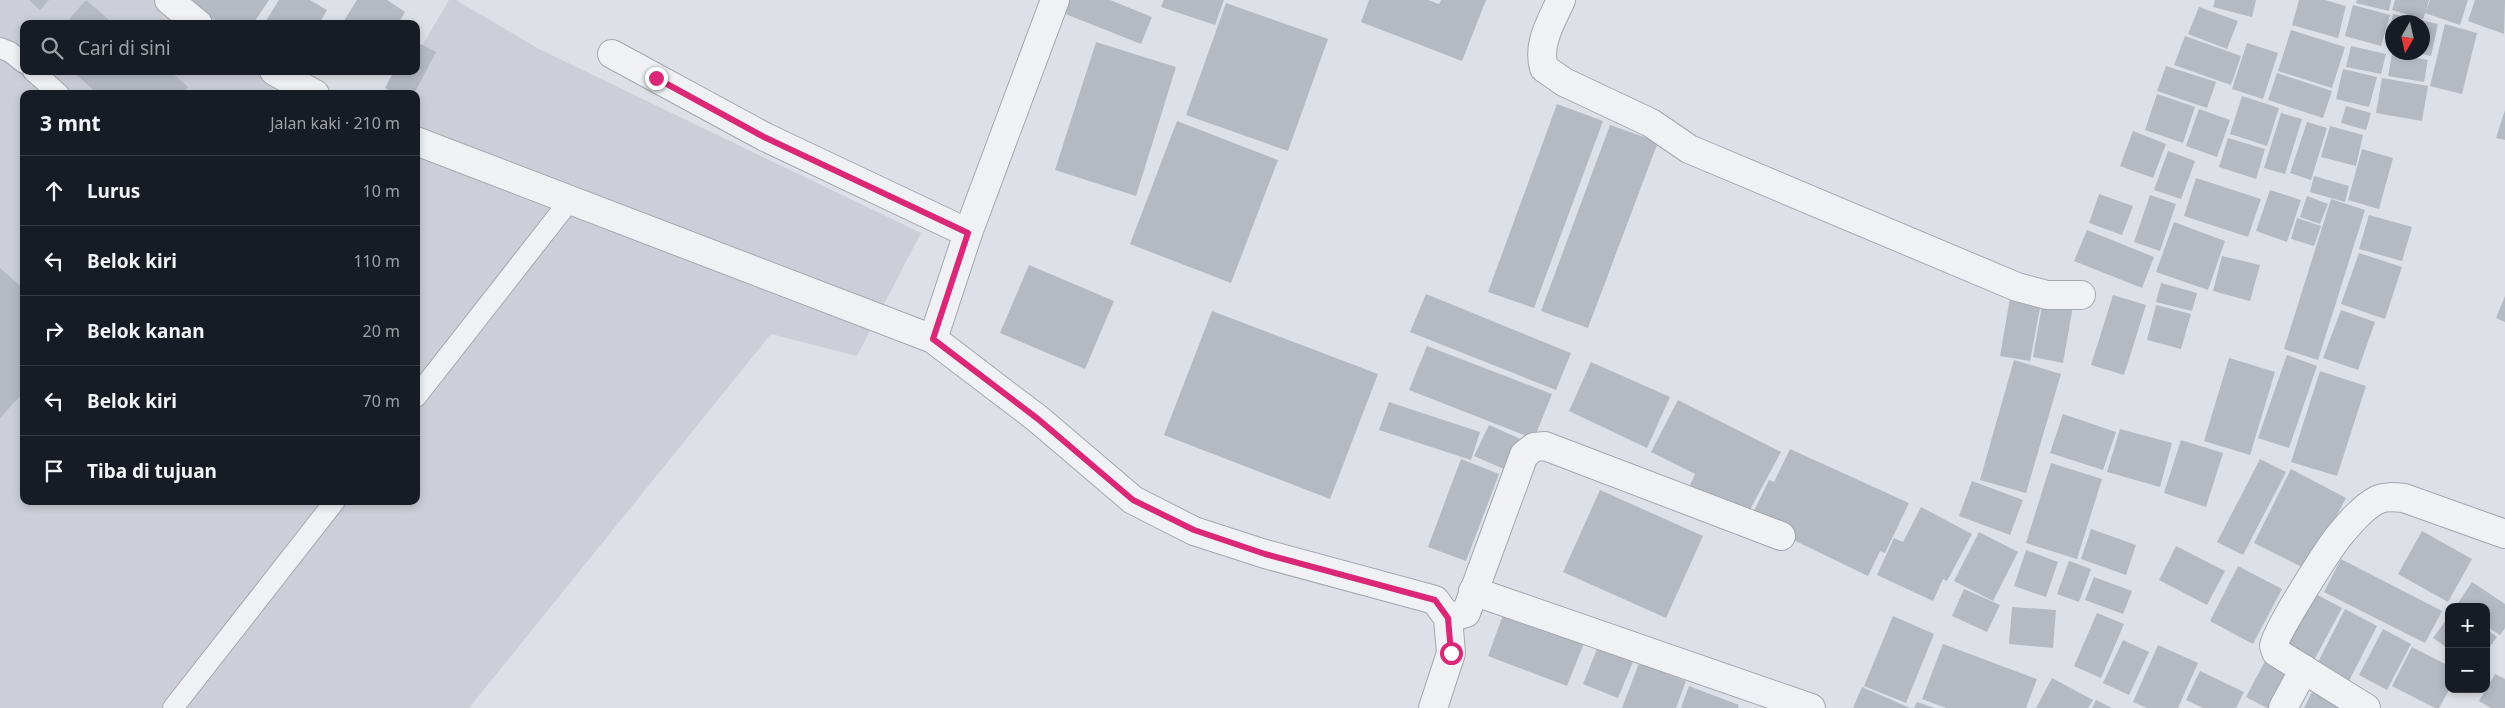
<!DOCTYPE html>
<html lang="id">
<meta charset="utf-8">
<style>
:root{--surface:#171b24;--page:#242831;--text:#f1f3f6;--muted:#9ea1a6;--line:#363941}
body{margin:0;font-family:"Noto Sans",sans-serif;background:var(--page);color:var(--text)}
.controls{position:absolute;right:15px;bottom:15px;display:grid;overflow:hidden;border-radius:10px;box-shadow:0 2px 8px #0003}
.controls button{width:45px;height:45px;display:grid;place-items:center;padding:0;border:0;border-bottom:1px solid var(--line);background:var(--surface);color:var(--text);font:25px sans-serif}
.compass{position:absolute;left:2385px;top:15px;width:45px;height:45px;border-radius:50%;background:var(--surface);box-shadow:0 2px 8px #0003;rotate:189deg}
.stop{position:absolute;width:15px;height:15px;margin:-11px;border:4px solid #db2777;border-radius:50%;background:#fff}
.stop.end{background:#db2777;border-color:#fff;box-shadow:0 1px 5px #0008}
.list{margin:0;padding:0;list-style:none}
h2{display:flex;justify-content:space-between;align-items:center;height:65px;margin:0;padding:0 20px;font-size:21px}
h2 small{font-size:16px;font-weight:400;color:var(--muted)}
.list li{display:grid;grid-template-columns:32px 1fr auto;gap:15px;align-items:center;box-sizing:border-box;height:70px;padding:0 20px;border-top:1px solid var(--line)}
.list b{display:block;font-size:19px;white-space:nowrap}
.list em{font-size:16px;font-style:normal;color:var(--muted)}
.icon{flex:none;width:28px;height:28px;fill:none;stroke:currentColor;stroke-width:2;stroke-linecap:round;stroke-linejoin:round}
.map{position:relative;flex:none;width:2505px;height:708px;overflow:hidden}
.search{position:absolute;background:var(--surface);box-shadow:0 2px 8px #0003;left:20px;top:20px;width:400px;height:55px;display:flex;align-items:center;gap:12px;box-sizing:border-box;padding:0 18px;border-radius:10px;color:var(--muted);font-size:19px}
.panel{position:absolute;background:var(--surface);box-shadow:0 2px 8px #0003;left:20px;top:90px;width:400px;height:415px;border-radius:10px}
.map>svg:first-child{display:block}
.built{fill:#cccfd7}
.building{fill:#b5b9c2}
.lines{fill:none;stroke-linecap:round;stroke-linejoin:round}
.lane-casing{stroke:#a3a7af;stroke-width:22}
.street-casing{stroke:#a3a7af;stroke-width:30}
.lane{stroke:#eff1f4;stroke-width:20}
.street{stroke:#eff1f4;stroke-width:28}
.route{stroke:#db2777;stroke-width:6}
</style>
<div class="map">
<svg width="2505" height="708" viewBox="0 0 2505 708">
<rect width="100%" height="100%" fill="#dde0e6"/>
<polygon class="built" points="0,0 209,0 240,24 24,24 24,71 301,71 335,94 24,94 24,501 416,501 416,94 394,94 407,71 416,71 416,56 449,0 456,0 539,49 921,233 857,356 771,334 469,708 0,708"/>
<g class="building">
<polygon points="29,0 49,0 40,10"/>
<polygon points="86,0 114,24 65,24"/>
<polygon points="186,0 269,0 253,24 221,24"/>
<polygon points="279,0 310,0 327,10 319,24 264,24"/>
<polygon points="357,0 387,0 405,12 398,24 342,24"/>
<polygon points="1068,0 1110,0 1152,17 1141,44 1063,13"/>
<polygon points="1164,0 1224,0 1215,25 1161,7"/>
<polygon points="1369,0 1428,0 1439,4 1441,0 1486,0 1462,61 1361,22"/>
<polygon points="2215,0 2256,0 2252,17 2213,7"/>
<polygon points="2299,0 2325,0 2346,6 2338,38 2292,25"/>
<polygon points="2357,0 2391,0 2389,11 2356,3"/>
<polygon points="2395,0 2429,0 2426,11 2430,0 2468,0 2460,25 2425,13 2423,19 2392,10"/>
<polygon points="2475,0 2505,0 2504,34 2468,21"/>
<polygon points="1226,3 1328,39 1288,151 1186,115"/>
<polygon points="2353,5 2390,15 2381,46 2345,36"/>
<polygon points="2199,7 2238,21 2227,49 2188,34"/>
<polygon points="2393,14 2438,24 2431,56 2422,54 2422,22 2392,22 2392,47 2386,46"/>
<polygon points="2445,24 2477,33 2462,94 2430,86"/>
<polygon points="2291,30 2345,47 2332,88 2278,71"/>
<polygon points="2185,36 2241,56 2231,85 2174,65"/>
<polygon points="416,42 436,52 414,94 395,94 385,88 394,71 416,71"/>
<polygon points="1096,42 1176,67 1136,196 1055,170"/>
<polygon points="2247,43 2278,53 2263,99 2232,89"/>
<polygon points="2351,46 2386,54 2381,74 2346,67"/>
<polygon points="2392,54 2428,60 2424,82 2388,76"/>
<polygon points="2166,66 2216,82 2207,108 2157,91"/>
<polygon points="2343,69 2377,77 2369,107 2336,99"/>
<polygon points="72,71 170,71 188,87 182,94 98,94"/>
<polygon points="2277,73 2332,91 2323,118 2268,100"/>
<polygon points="2382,78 2428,86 2422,121 2376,113"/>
<polygon points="2157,94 2195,107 2183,143 2145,130"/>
<polygon points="2242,96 2279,108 2267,146 2230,134"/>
<polygon points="1557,104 1603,121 1534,308 1488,292"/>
<polygon points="2346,106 2371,113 2366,130 2341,123"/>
<polygon points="2199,109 2230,120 2217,157 2186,146"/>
<polygon points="2505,110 2505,140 2496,138"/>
<polygon points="2281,113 2302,119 2285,174 2264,168"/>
<polygon points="1177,121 1278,160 1231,283 1130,244"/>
<polygon points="2307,122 2327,128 2311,180 2290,173"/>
<polygon points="1610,125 1658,142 1588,328 1541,311"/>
<polygon points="2330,126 2363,135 2356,166 2321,157"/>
<polygon points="2133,131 2166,144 2153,178 2120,166"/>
<polygon points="2228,138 2265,149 2256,179 2219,167"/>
<polygon points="2362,149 2393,158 2379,209 2348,200"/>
<polygon points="2168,151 2195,161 2181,199 2154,190"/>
<polygon points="2314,176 2349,186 2345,202 2310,192"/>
<polygon points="2196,178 2261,199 2248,237 2184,216"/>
<polygon points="2270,190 2301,200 2287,242 2256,231"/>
<polygon points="2099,194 2133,206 2122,235 2089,223"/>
<polygon points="2150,195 2176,204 2160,251 2134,242"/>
<polygon points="2307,196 2328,204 2320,224 2300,217"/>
<polygon points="2331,199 2365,210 2318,360 2284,349"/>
<polygon points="2369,215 2412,227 2402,261 2359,249"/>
<polygon points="2297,218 2321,226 2314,246 2291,239"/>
<polygon points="2174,222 2225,241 2208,290 2156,272"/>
<polygon points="2087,230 2154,257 2142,288 2074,261"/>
<polygon points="2359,253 2402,267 2385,319 2341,304"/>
<polygon points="2222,256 2260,265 2250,301 2213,291"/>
<polygon points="1029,265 1114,301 1085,369 1000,333"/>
<polygon points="0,268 24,289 24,392 0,418"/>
<polygon points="2161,283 2197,293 2192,311 2156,302"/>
<polygon points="1426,294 1571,353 1556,390 1410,332"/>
<polygon points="2113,295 2146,305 2124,375 2091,365"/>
<polygon points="2505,296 2505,322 2496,318"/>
<polygon points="2010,298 2041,303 2030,361 2000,356"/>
<polygon points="2043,300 2073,306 2063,363 2033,357"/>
<polygon points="2156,305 2191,314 2181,349 2147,340"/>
<polygon points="2341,310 2375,322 2358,370 2323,358"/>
<polygon points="1212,311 1378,374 1330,499 1164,435"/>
<polygon points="1427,346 1552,394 1534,439 1409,390"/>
<polygon points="2287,355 2317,366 2289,448 2258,438"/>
<polygon points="2229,358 2275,372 2250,455 2204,441"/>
<polygon points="2014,360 2061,374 2026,493 1980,480"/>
<polygon points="1591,362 1670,397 1647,448 1569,411"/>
<polygon points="2320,371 2366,386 2337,476 2291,462"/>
<polygon points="1678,400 1781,452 1745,519 1687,492 1695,474 1651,452"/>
<polygon points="1389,402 1480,432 1471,460 1379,430"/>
<polygon points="2063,414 2116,432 2103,470 2050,453"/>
<polygon points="1489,425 1527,442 1513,473 1474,456"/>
<polygon points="2120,429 2172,443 2160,487 2107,472"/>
<polygon points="2181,440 2223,453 2206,507 2164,493"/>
<polygon points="1790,449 1909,503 1885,553 1880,551 1868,576 1750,519 1769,480 1774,482"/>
<polygon points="1461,459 1499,474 1466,561 1428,547"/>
<polygon points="2260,459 2286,472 2243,555 2217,542"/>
<polygon points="2051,463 2102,479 2077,559 2026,543"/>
<polygon points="2291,469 2346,498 2308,570 2254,543"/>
<polygon points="1972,481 2023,500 2010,535 1959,516"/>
<polygon points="1600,490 1703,536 1666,618 1563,572"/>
<polygon points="1921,507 1972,534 1947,581 1943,579 1933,601 1877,575 1894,538 1903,542"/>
<polygon points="2091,529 2136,545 2126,575 2081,559"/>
<polygon points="2422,531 2472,559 2448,602 2398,574"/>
<polygon points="1979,532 2018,552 1993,601 1954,581"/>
<polygon points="2176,546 2225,571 2207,605 2159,580"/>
<polygon points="2026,550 2058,562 2046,597 2014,586"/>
<polygon points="2341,559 2442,611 2425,643 2324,592"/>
<polygon points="2069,561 2091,569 2079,602 2057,594"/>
<polygon points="2238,566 2282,589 2253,644 2210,621"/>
<polygon points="2094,577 2132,591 2123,614 2085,600"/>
<polygon points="2472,582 2505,604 2505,628 2500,635 2486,626 2486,607 2456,606"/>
<polygon points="1964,589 2000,605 1987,632 1952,616"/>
<polygon points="2310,591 2342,608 2312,664 2280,648"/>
<polygon points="2012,607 2056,610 2053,648 2009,644"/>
<polygon points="2345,609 2377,626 2347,685 2315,668"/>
<polygon points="1504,612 1584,643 1567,686 1488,656"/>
<polygon points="2097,613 2124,624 2101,678 2074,666"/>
<polygon points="1893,616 1934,634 1906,703 1864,686"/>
<polygon points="2449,616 2449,649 2433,638"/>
<polygon points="2383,629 2411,644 2387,690 2359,675"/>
<polygon points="2486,629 2497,637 2486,652"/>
<polygon points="2123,640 2149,652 2129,695 2103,683"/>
<polygon points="1599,644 1635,657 1618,698 1583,684"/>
<polygon points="1943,644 2037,679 2026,708 1946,708 1922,699"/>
<polygon points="2158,645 2198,663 2178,708 2147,708 2133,702"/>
<polygon points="2412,647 2449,666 2449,690 2439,708 2435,708 2392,686"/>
<polygon points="2265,661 2312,685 2300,708 2267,708 2246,697"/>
<polygon points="1639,663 1686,681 1676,708 1622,708"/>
<polygon points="2200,671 2244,692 2236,708 2203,708 2186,700"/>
<polygon points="2495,674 2505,679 2505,708 2491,708 2479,701"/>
<polygon points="2052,678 2093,700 2088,708 2036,708"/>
<polygon points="1689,686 1739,705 1738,708 1681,708"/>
<polygon points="1862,687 1910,708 1853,708"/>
<polygon points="2312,692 2343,708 2304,708"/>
<polygon points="2096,700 2112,708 2092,708"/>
<polygon points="1917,702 1935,708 1914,708"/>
</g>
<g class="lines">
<g class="lane-casing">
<g id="lane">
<polyline points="0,48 10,52 24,63"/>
<polyline points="33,71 59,94"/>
<polyline points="416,397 571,199"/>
<polyline points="173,708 335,501"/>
</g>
</g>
<g class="street-casing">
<g id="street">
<polyline points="169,0 198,24"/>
<path d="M1561,0C1551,22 1537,44 1544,68L1564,82L1651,123L1689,149L2017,287L2047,295H2081"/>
<polyline points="612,54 765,137 968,233"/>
<polyline points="274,71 315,94"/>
<polyline points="416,141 933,339 1038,419 1133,500 1194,531 1265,554 1435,600 1448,618 1451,653 1433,708"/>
<polyline points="933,339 968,233 1055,0"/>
<polyline points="1473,591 1811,708"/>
<polyline points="1448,618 1466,613 1524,455 1534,447 1545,446 1781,536"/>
<polyline points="2283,708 2304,669"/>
<path d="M2366,708L2276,652L2274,646C2275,632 2327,552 2338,537C2349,524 2362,508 2377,500C2385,496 2395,497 2404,498L2505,534"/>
</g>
</g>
<use href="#lane" class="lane"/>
<use href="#street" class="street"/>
</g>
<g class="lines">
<polyline class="route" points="656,78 764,137 968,233 933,339 1038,419 1133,500 1194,530 1265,554 1435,600 1448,618 1451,653"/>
</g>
</svg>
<div class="controls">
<button>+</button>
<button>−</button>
</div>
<svg class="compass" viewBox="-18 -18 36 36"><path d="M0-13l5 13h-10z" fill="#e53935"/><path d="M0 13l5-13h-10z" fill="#9ea1a6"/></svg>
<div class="stop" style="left:1451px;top:653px"></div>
<div class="stop end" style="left:656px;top:78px"></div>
<div class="search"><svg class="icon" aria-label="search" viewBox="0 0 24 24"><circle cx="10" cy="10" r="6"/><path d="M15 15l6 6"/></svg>Cari di sini</div>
<section class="panel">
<h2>3 mnt<small>Jalan kaki · 210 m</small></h2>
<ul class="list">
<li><svg class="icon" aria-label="ahead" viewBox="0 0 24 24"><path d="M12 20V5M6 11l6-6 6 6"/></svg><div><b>Lurus</b></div><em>10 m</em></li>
<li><svg class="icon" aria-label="left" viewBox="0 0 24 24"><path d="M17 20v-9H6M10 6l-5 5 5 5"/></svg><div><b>Belok kiri</b></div><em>110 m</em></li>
<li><svg class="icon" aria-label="right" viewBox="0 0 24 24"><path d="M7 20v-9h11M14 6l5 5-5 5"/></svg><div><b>Belok kanan</b></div><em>20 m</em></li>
<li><svg class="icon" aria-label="left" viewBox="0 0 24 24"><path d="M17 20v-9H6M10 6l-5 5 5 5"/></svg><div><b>Belok kiri</b></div><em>70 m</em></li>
<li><svg class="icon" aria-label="arrive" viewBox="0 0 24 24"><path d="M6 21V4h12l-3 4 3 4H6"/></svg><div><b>Tiba di tujuan</b></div></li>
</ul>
</section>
</div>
